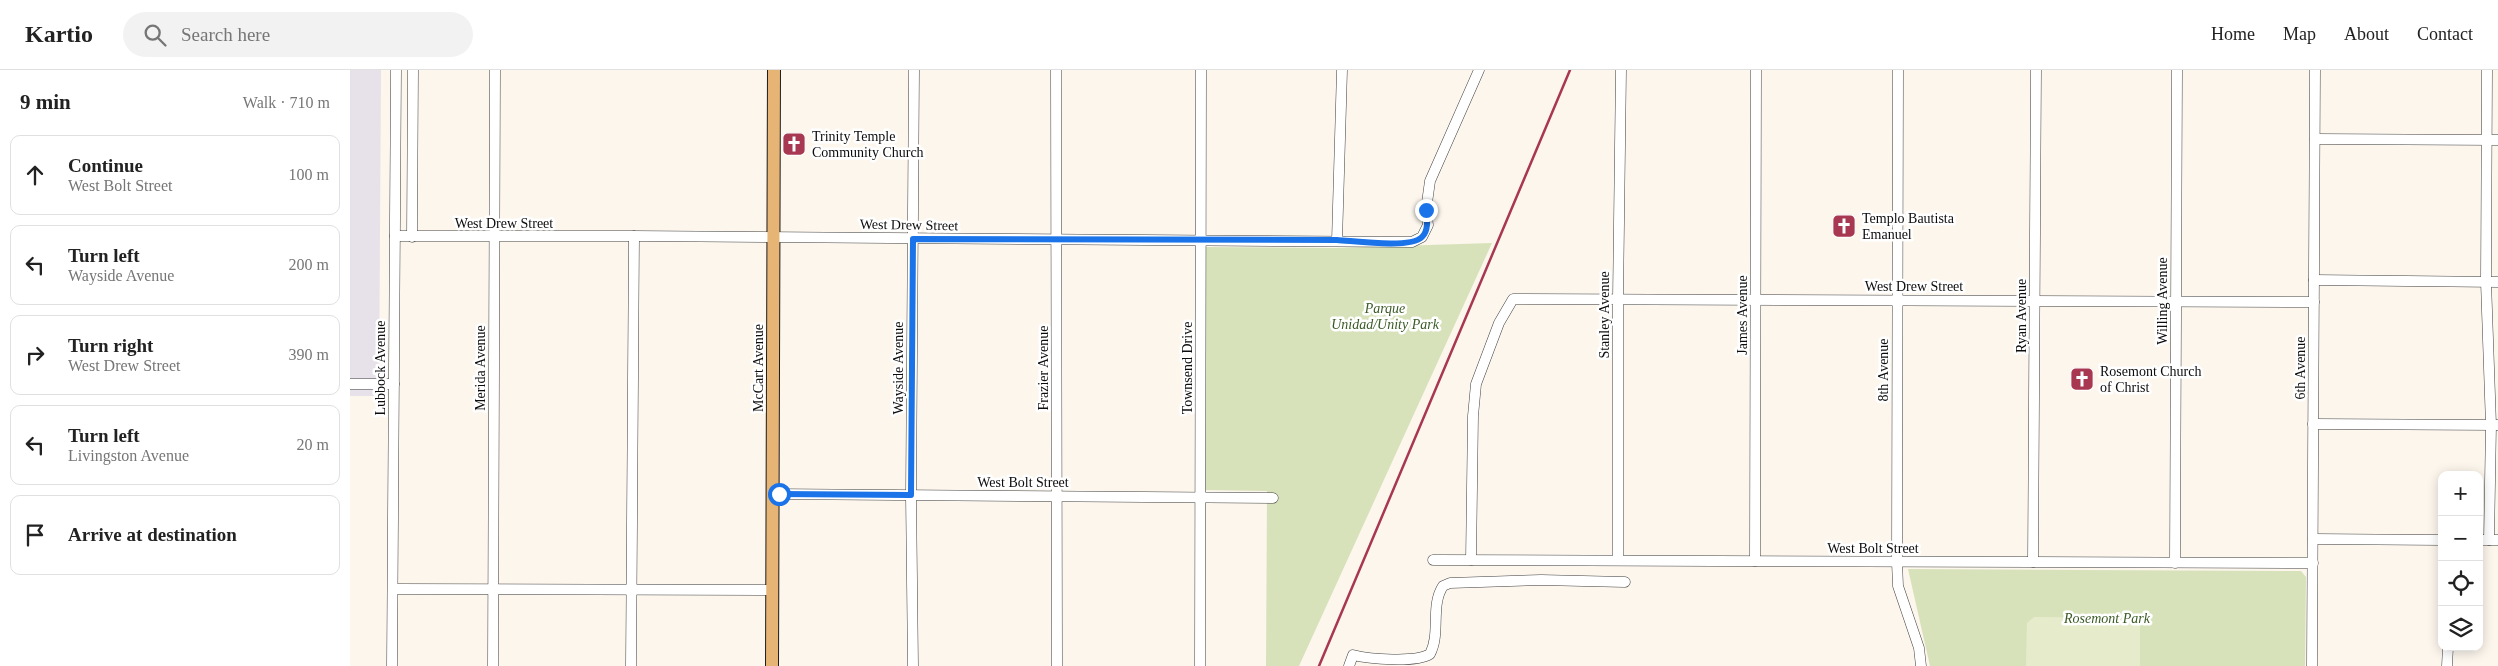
<!DOCTYPE html>
<meta charset="utf-8">
<style>
:root{--surface:#fff;--page:#f2f2f2;--text:#222;--muted:#767676;--line:#e0e0e0}
body{margin:0;font-family:"Times New Roman",serif;background:var(--page);color:var(--text)}
.controls{position:absolute;right:15px;bottom:15px;display:grid;overflow:hidden;border-radius:10px;box-shadow:0 2px 12px #0003}
.controls button{width:45px;height:45px;display:grid;place-items:center;padding:0;border:0;border-bottom:1px solid var(--line);background:var(--surface);color:var(--text);font:25px sans-serif}
.stop{position:absolute;width:15px;height:15px;margin:-11px;border:4px solid #1a73e8;border-radius:50%;background:#fff}
.stop.end{background:#1a73e8;border-color:#fff;box-shadow:0 1px 5px #0008}
.list{margin:0;padding:0;list-style:none}
h2{display:flex;justify-content:space-between;align-items:center;height:65px;margin:0;padding:0 20px;font-size:21px}
h2 small{font-size:16px;font-weight:400;color:var(--muted)}
.list li{display:grid;grid-template-columns:32px 1fr auto;gap:15px;align-items:center;box-sizing:border-box;height:80px;margin:0 10px 10px;padding:0 10px;border:1px solid var(--line);border-radius:10px}
.list b{display:block;font-size:19px;white-space:nowrap}
.list p{margin:0;font-size:16px;white-space:nowrap;color:var(--muted)}
.list em{font-size:16px;font-style:normal;color:var(--muted)}
.icon{flex:none;width:28px;height:28px;fill:none;stroke:currentColor;stroke-width:2;stroke-linecap:round;stroke-linejoin:round}
.map{position:relative;flex:none;width:2148px;height:596px;overflow:hidden}
header{display:flex;align-items:center;gap:30px;box-sizing:border-box;height:70px;padding:0 25px;background:var(--surface);border-bottom:1px solid var(--line)}
header strong{font-size:24px}
nav{display:flex;gap:28px;margin-inline-start:auto;font-size:18px}
.search{width:350px;height:45px;background:var(--page);display:flex;align-items:center;gap:12px;box-sizing:border-box;padding:0 18px;border-radius:28px;color:var(--muted);font-size:19px}
main{display:flex}
aside{flex:1;background:var(--surface)}
.map>svg:first-child{display:block}
.industrial{fill:#e7e1e9}
.green{fill:#d7e2bb}
.pitch{fill:#e6ebcc}
.lines{fill:none;stroke-linecap:round;stroke-linejoin:round}
.minor-casing{stroke:#3f3f3f;stroke-width:11}
.major-casing{stroke:#1d1d1d;stroke-width:14}
.minor{stroke:#fff;stroke-width:10}
.major{stroke:#e6b474;stroke-width:12}
.rail{stroke:#a83752;stroke-width:2.5}
.route{stroke:#1a73e8;stroke-width:6}
.labels{text-anchor:middle;dominant-baseline:central;stroke-width:5;stroke-linejoin:round;paint-order:stroke}
.poi-label{font-size:14px;fill:#0c0c0c;stroke:#fff;text-anchor:start}
.street-label{font-size:14px;fill:#0c0c0c;stroke:#fff}
.park-label{font-size:14px;font-style:italic;fill:#3a5a25;stroke:#fff}
</style>
<header>
<strong>Kartio</strong>
<div class="search"><svg class="icon" aria-label="search" viewBox="0 0 24 24"><circle cx="10" cy="10" r="6"/><path d="M15 15l6 6"/></svg>Search here</div>
<nav><a>Home</a><a>Map</a><a>About</a><a>Contact</a></nav>
</header>
<main>
<aside>
<h2>9 min<small>Walk · 710 m</small></h2>
<ul class="list">
<li><svg class="icon" aria-label="ahead" viewBox="0 0 24 24"><path d="M12 20V5M6 11l6-6 6 6"/></svg><div><b>Continue</b><p>West Bolt Street</p></div><em>100 m</em></li>
<li><svg class="icon" aria-label="left" viewBox="0 0 24 24"><path d="M17 20v-9H6M10 6l-5 5 5 5"/></svg><div><b>Turn left</b><p>Wayside Avenue</p></div><em>200 m</em></li>
<li><svg class="icon" aria-label="right" viewBox="0 0 24 24"><path d="M7 20v-9h11M14 6l5 5-5 5"/></svg><div><b>Turn right</b><p>West Drew Street</p></div><em>390 m</em></li>
<li><svg class="icon" aria-label="left" viewBox="0 0 24 24"><path d="M17 20v-9H6M10 6l-5 5 5 5"/></svg><div><b>Turn left</b><p>Livingston Avenue</p></div><em>20 m</em></li>
<li><svg class="icon" aria-label="arrive" viewBox="0 0 24 24"><path d="M6 21V4h12l-3 4 3 4H6"/></svg><div><b>Arrive at destination</b></div></li>
</ul>
</aside>
<div class="map">
<svg width="2148" height="596" viewBox="0 0 2148 596">
<rect width="100%" height="100%" fill="#fcf6ed"/>
<polygon class="industrial" points="0,0 31,0 29,326 0,326"/>
<g class="green">
<polygon points="1142,173 949,596 916,596 917,421 854,420 856,177 984,178"/>
<polygon points="1558,499 1951,501 1956,507 1955,596 1580,596"/>
</g>
<polygon class="pitch" points="1684,547 1790,548 1790,596 1676,596 1677,553"/>
<g class="lines">
<g class="minor-casing">
<g id="minor">
<polyline points="706,0 707,596"/>
<polyline points="1548,0 1547,492 1548,516 1569,578 1571,596"/>
<polyline points="2137,0 2136,212 2141,355 2139,470"/>
<polyline points="1965,69 2148,70"/>
<polyline points="45,166 284,166 1062,172 1072,167 1078,155 1076,140 1080,111 1129,0"/>
<polyline points="62,167 63,0"/>
<polyline points="987,171 992,0"/>
<polyline points="1964,210 2148,212"/>
<polyline points="0,314 44,314"/>
<polyline points="1963,354 2148,355"/>
<polyline points="423,424 923,428"/>
<polyline points="1963,469 2092,470"/>
<polyline points="2129,470 2148,470"/>
<polyline points="1083,490 1963,493"/>
<polyline points="1121,490 1123,346 1126,314 1149,253 1163,229 1964,232"/>
<polyline points="1268,490 1268,229 1271,0"/>
<polyline points="1405,491 1406,0"/>
<polyline points="1683,492 1686,0"/>
<polyline points="1825,493 1827,0"/>
<polyline points="43,519 422,520"/>
<polyline points="42,596 46,0"/>
<polyline points="143,596 145,0"/>
<polyline points="281,596 284,166"/>
<polyline points="563,596 561,425 564,0"/>
<polyline points="850,596 851,0"/>
<path d="M999,596L1003,585C1019,589 1066,593 1080,584C1091,563 1080,536 1093,516L1100,513L1191,510L1275,512"/>
<polyline points="1962,596 1965,0"/>
<polyline points="2097,596 2098,577"/>
</g>
</g>
<g class="major-casing">
<polyline id="major" points="422,596 424,0"/>
</g>
<use href="#minor" class="minor"/>
<use href="#major" class="major"/>
<polyline class="rail" points="969,596 1220,0"/>
</g>
<g class="lines">
<path class="route" d="M429,424L561,425L563,169L987,170C1005,171 1060,179 1072,167C1079,160 1077,149 1076,140"/>
</g>
<defs>
<g id="church-square" transform="scale(1.25)"><rect x="-9" y="-9" width="18" height="18" rx="4" fill="#a83752" stroke="#fff"/><path d="M-1.2-6h2.4v3.5h3.3v2.4h-3.3V6h-2.4V-.1h-3.3v-2.4h3.3Z" fill="#fff"/></g>
</defs>
<g fill-rule="evenodd">
<use href="#church-square" x="444" y="74"/>
<use href="#church-square" x="1494" y="156"/>
<use href="#church-square" x="1732" y="309"/>
</g>
<g class="labels">
<g class="poi-label">
<text x="462" y="66">Trinity Temple<tspan x="462" dy="16">Community Church</tspan></text>
<text x="1512" y="148">Templo Bautista<tspan x="1512" dy="16">Emanuel</tspan></text>
<text x="1750" y="301">Rosemont Church<tspan x="1750" dy="16">of Christ</tspan></text>
</g>
<g class="street-label">
<text x="154" y="153">West Drew Street</text>
<text transform="translate(559 155) rotate(1)">West Drew Street</text>
<text x="1564" y="216">West Drew Street</text>
<text transform="translate(1812 231) rotate(-90)">Willing Avenue</text>
<text transform="translate(1254 245) rotate(-90)">Stanley Avenue</text>
<text transform="translate(1392 245) rotate(-90)">James Avenue</text>
<text transform="translate(1671 246) rotate(-90)">Ryan Avenue</text>
<text transform="translate(30 298) rotate(-90)">Lubbock Avenue</text>
<text transform="translate(130 298) rotate(-90)">Merida Avenue</text>
<text transform="translate(408 298) rotate(-90)">McCart Avenue</text>
<text transform="translate(548 298) rotate(-90)">Wayside Avenue</text>
<text transform="translate(693 298) rotate(-90)">Frazier Avenue</text>
<text transform="translate(837 298) rotate(-90)">Townsend Drive</text>
<text transform="translate(1950 298) rotate(-90)">6th Avenue</text>
<text transform="translate(1533 300) rotate(-90)">8th Avenue</text>
<text x="673" y="412">West Bolt Street</text>
<text x="1523" y="478">West Bolt Street</text>
</g>
<g class="park-label">
<text x="1035" y="238">Parque<tspan x="1035" dy="16">Unidad/Unity Park</tspan></text>
<text x="1757" y="548">Rosemont Park</text>
</g>
</g>
</svg>
<div class="controls">
<button>+</button>
<button>−</button>
<button><svg class="icon" aria-label="locate" viewBox="0 0 24 24"><circle cx="12" cy="12" r="6"/><path d="M12 2v4M12 18v4M2 12h4M18 12h4"/></svg></button>
<button><svg class="icon" aria-label="layers" viewBox="0 0 24 24"><path d="M12 4l9 5-9 5-9-5zM3 14l9 5 9-5"/></svg></button>
</div>
<div class="stop" style="left:429px;top:424px"></div>
<div class="stop end" style="left:1076px;top:140px"></div>
</div>
</main>
